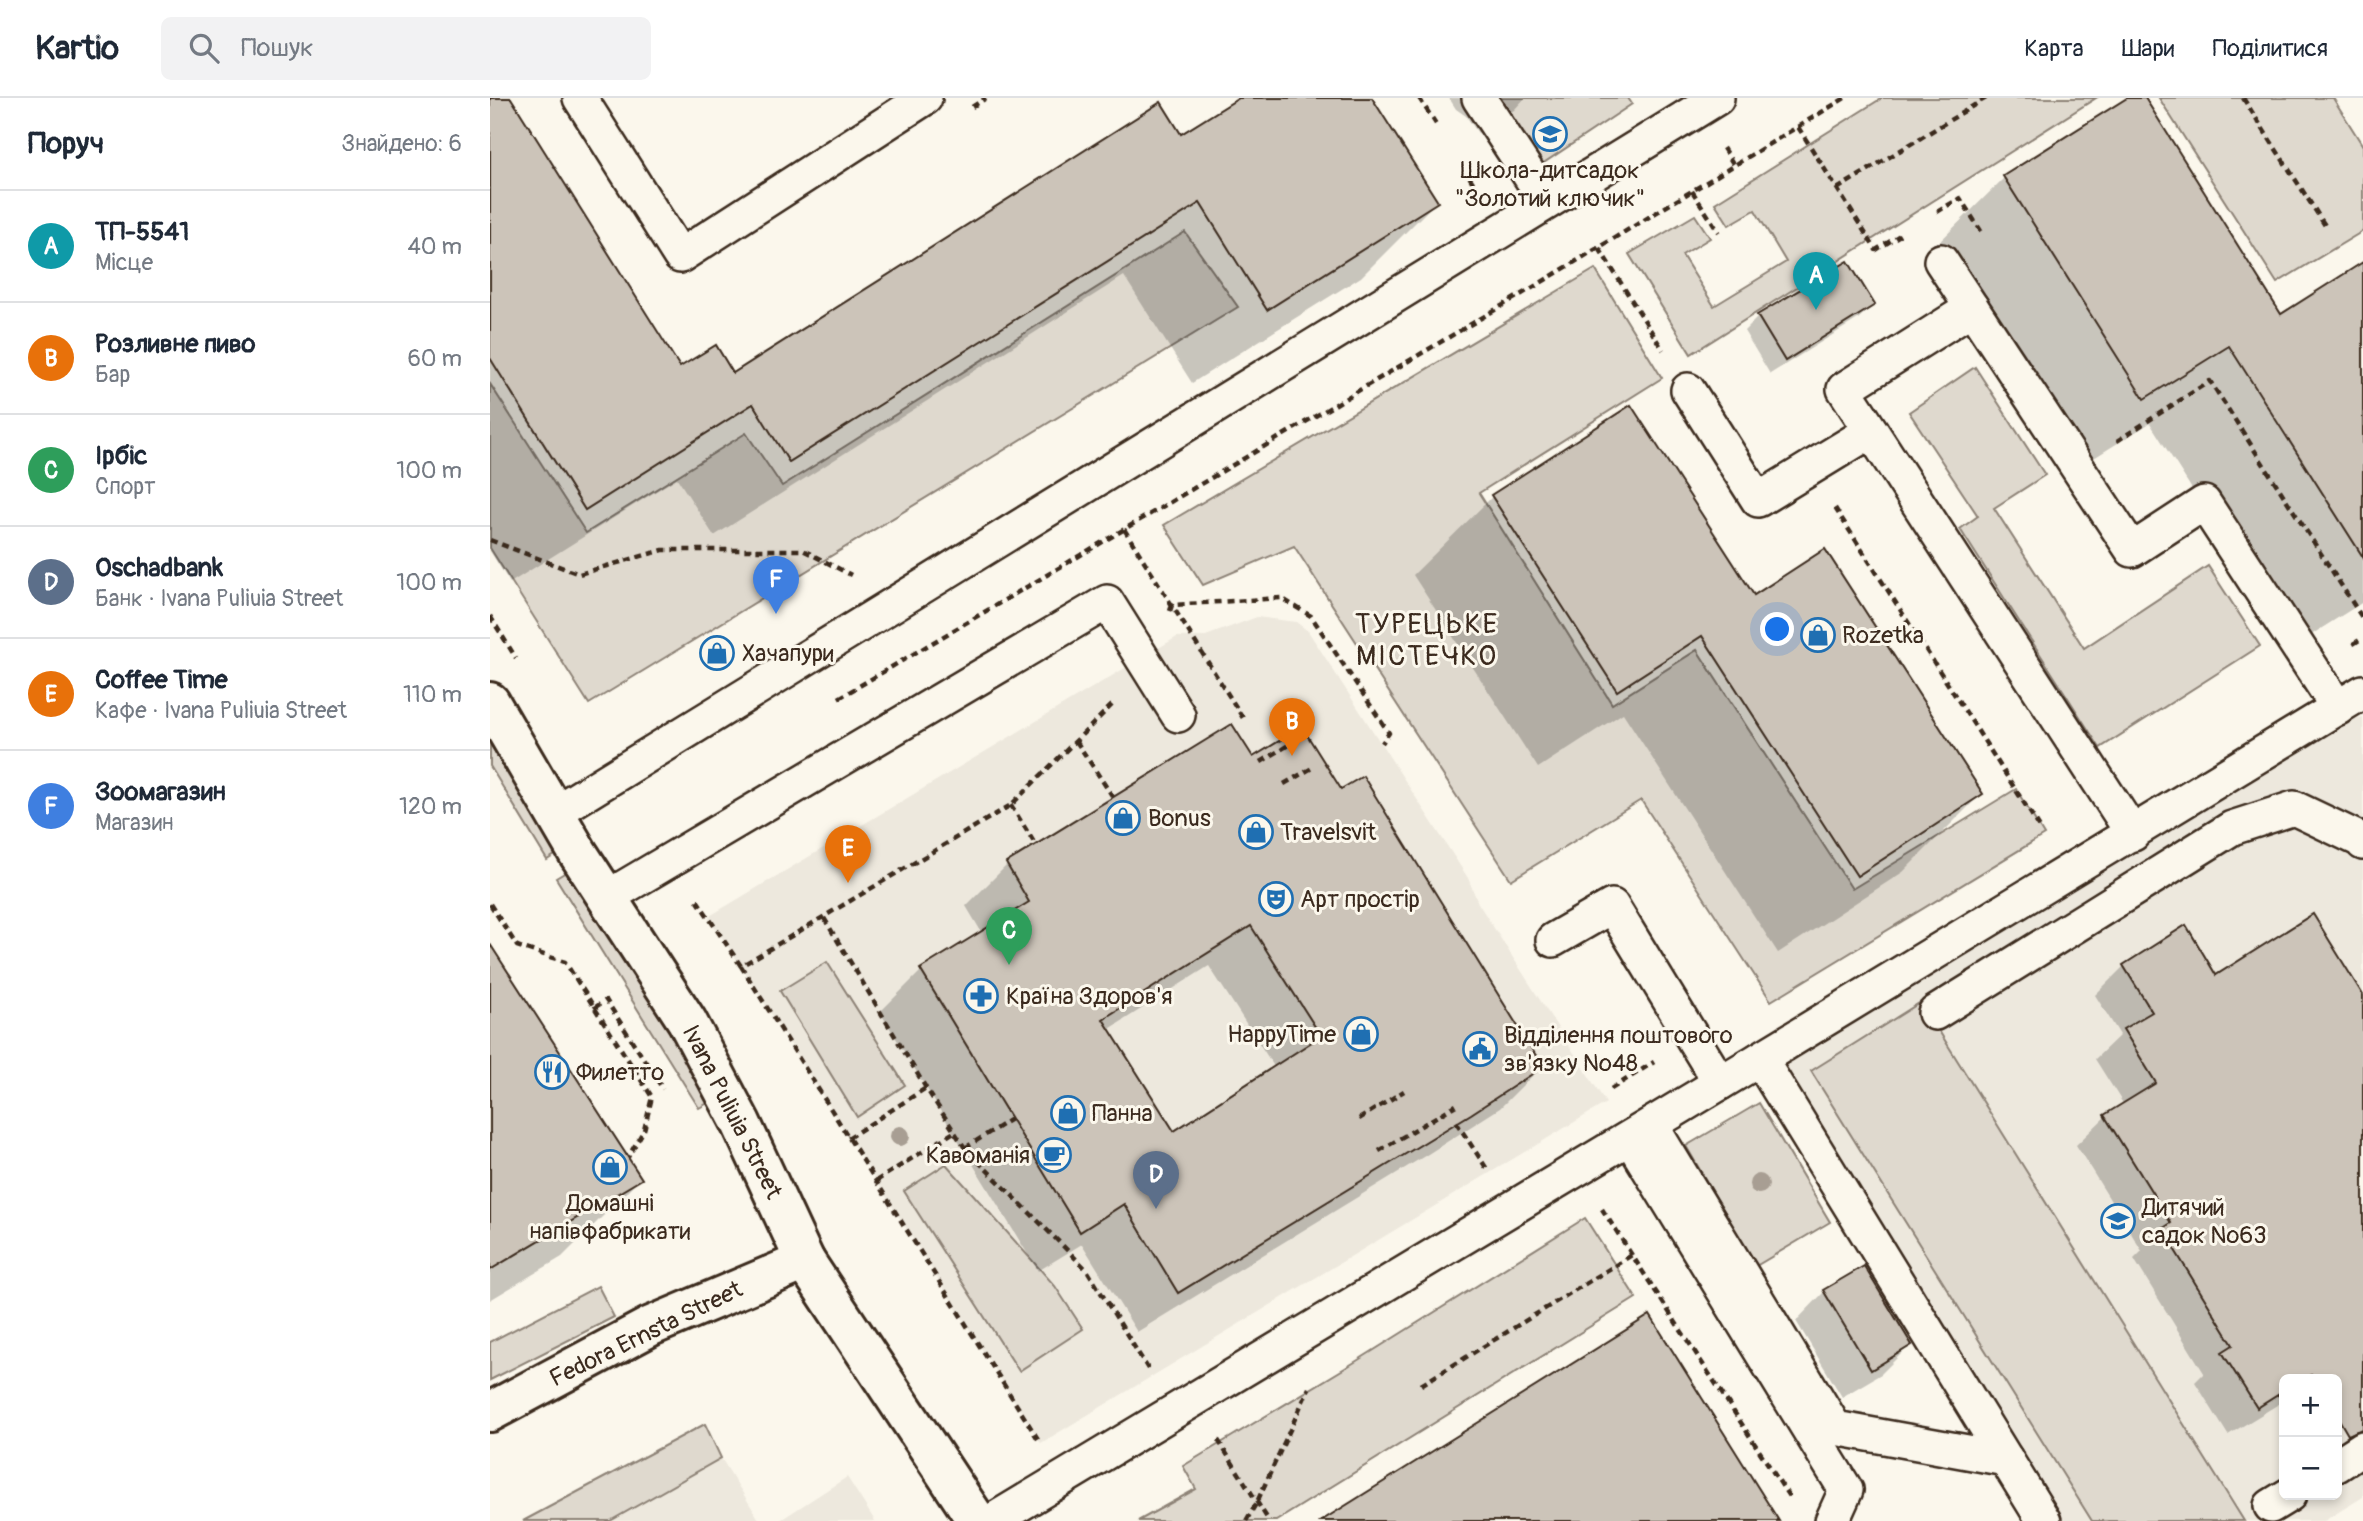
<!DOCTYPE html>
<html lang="uk">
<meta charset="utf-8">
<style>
:root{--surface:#fff;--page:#f2f2f3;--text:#1f2937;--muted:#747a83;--line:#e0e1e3;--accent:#1f6fb2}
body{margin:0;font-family:Pangolin,sans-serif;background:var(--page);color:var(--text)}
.controls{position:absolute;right:21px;bottom:21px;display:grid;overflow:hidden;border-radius:10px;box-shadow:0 4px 10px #0003}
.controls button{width:63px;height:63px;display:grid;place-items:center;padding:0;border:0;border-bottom:2px solid var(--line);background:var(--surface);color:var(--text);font:35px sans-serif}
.you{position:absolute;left:1288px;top:532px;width:24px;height:24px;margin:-18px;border:5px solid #fff;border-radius:50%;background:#1a73e8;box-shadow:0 0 0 10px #1a73e833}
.badge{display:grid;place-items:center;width:46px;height:46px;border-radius:50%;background:var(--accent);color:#fff;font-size:23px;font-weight:700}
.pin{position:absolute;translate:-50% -58px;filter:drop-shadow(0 2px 4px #0008)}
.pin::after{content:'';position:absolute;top:37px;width:24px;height:21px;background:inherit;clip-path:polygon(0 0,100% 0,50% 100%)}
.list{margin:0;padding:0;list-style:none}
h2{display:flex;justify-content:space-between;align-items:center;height:91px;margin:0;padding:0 28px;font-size:30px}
h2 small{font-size:23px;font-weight:400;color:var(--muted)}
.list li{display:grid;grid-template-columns:46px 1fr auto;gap:21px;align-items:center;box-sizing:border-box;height:112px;padding:0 28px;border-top:2px solid var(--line)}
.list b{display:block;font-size:26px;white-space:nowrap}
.list p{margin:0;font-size:23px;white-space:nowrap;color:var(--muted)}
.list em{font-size:23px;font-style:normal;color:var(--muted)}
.icon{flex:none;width:38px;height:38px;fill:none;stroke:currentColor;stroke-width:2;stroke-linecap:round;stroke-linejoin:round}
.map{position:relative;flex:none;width:1873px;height:1423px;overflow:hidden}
header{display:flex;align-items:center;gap:42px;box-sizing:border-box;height:98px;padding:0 35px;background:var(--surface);border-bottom:2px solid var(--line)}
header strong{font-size:33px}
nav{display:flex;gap:38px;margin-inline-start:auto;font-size:24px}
.search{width:490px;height:63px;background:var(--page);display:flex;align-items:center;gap:18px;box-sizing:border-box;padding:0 24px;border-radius:10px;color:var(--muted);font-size:26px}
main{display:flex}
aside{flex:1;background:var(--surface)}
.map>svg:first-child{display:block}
.built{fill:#ede8dd;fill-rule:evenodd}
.green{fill:#dfd9ce;stroke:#8d8276;stroke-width:2}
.shadow{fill:#0003;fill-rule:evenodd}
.building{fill:#ccc4b9;stroke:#3b2a1e;stroke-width:2;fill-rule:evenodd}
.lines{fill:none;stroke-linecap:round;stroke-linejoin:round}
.service-casing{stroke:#3b2a1e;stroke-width:38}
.minor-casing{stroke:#3b2a1e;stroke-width:44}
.tertiary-casing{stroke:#3b2a1e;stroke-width:44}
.path{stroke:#3b2a1e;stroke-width:4.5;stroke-dasharray:7 5;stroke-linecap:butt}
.service{stroke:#fbf7ec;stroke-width:33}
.minor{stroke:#fbf7ec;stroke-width:38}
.tertiary{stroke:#fbf7ec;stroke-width:38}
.tree{fill:#a89e93}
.labels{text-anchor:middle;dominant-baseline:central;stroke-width:6;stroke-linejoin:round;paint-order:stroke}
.poi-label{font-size:24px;fill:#3b2a1e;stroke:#fbf7ec;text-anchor:start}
.street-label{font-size:24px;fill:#3b2a1e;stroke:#fbf7ec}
.quarter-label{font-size:28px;letter-spacing:2px;fill:#3b2a1e;stroke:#fbf7ec}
</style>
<header>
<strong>Kartio</strong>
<div class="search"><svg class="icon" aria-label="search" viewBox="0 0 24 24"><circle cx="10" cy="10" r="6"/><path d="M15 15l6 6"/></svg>Пошук</div>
<nav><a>Карта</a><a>Шари</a><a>Поділитися</a></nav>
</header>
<main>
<aside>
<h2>Поруч<small>Знайдено: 6</small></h2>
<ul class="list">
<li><span class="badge" style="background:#0f9aa8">A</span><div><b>ТП-5541</b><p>Місце</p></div><em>40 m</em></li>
<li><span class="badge" style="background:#e8710a">B</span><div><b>Розливне пиво</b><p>Бар</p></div><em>60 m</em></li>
<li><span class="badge" style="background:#2e9e5b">C</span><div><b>Ірбіс</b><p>Спорт</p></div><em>100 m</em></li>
<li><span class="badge" style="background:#5c6f8a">D</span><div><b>Oschadbank</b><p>Банк · Ivana Puliuia Street</p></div><em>100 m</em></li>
<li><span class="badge" style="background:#e8710a">E</span><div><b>Coffee Time</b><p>Кафе · Ivana Puliuia Street</p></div><em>110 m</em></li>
<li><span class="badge" style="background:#3f7fe0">F</span><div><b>Зоомагазин</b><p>Магазин</p></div><em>120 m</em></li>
</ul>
</aside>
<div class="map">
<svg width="1873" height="1423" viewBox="0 0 1873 1423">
<rect width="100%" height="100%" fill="#fbf7ec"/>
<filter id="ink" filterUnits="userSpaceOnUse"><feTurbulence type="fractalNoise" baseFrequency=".0143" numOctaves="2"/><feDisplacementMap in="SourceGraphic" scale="14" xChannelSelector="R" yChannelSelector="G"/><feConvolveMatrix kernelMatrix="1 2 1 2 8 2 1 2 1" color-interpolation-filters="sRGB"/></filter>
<g filter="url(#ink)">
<g class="built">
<polygon points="767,519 806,524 818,533 978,780 988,805 1116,1005 551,1345 251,868 218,819 687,539 713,539"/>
<path d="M1873,619V1399L1834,1423H1566L1287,964L1849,625ZM1794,1281H1847V1397H1794Z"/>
<polygon points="231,1360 270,1423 120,1423"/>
<polygon points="357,1379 385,1423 289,1423"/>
</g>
<g class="green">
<polygon points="1007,0 1138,0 1142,6 1052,66"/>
<polygon points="1392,0 1606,0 1201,256 1139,156 1205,117 1220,140 1192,157 1224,208 1296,164 1265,112 1239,127 1225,105"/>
<polygon points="1669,0 1843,0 1873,48 1873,133 1787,185"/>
<polygon points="695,134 748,209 99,606 0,450 0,286 96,435 256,335 292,388"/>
<polygon points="1105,171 1172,280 989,395 1122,606 1207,552 1362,791 1526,691 1554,737 1281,903 1151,702 1021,782 804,448 713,487 674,427"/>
<polygon points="1485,269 1555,377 1504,410 1594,550 1718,468 1770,548 1610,650 1470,431 1488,418 1419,314"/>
<polygon points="0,619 76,750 57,762 0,668"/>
<polygon points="86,768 225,1001 209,1010 66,780"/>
<polygon points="337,864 415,987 367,1019 290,893"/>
<polygon points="1431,904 1754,1423 1602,1423 1321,973"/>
<polygon points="1269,1005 1340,1124 1266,1168 1196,1048"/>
<polygon points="456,1066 565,1188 593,1231 529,1273 414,1093"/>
<polygon points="1095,1120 1146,1200 786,1423 648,1423 706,1391 693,1368 865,1264"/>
<polygon points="108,1188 124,1219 0,1282 0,1244"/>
<polygon points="215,1326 231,1360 120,1423 33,1423"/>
</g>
<g class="shadow">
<polygon points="0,0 19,0 190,271 243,277 691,39 752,0 880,0 946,104 871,179 702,285 634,178 224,438 187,380 20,485 0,453"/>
<polygon points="959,0 1035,0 1024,12 988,35 976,18 966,11"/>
<polygon points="1640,0 1653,0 1791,218 1873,166 1873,504 1802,549 1660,325 1575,378 1435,158 1514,80"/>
<polygon points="1383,207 1368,221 1280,276 1254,233 1268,219"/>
<polygon points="1141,309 1263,500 1491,696 1413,774 1288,855 1133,615 1048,670 923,477 1002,399"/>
<path d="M762,662L851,694L1051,969L1010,1010L938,1056L647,1234L592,1146L548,1173L390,914L431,873L492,835L476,808L517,767L546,748ZM719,868L785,970L684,1035L618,932Z"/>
<polygon points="1695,830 1726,879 1873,900 1873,1313 1847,1329 1847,1281 1794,1281 1794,1308 1792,1304 1738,1337 1705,1284 1714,1275 1644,1161 1652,1153 1586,1047 1615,1019 1634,1007 1605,961 1630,937 1605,897 1634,868"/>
<polygon points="0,849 150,1081 72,1159 0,1202"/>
<polygon points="1334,1194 1420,1247 1391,1276 1352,1299 1306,1223"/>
</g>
<g class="building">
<polygon points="0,0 21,0 190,269 226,247 243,275 671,4 691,36 749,0 882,0 948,104 777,212 710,105 299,364 263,306 95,412 0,260"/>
<polygon points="1637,0 1655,0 1791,216 1873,164 1873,459 1739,248 1654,301 1513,78"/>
<polygon points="1358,163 1385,207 1295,263 1267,217"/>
<polygon points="1141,307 1264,497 1335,451 1493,696 1367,778 1212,538 1127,593 1001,397"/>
<path d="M742,626L763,659L812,629L851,691L873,678L1053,969L981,1016L688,1195L634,1106L590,1134L430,871L539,804L516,765ZM761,828L831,938L684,1033L613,921Z"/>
<polygon points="1823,816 1873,897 1873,1331 1858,1337 1847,1318 1847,1281 1824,1281 1821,1277 1813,1281 1794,1281 1794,1293 1767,1310 1732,1254 1743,1247 1672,1131 1681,1125 1614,1017 1666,985 1633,931 1662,914 1633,867 1696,827 1726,877"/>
<polygon points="0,846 152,1081 0,1172"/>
<polygon points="1374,1168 1422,1247 1381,1272 1333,1192"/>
<polygon points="1160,1217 1289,1423 831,1423"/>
</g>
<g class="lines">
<g class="service-casing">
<g id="service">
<polyline points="90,0 190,158 435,0"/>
<polyline points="989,0 1057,104"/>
<polyline points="1451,163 1642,452 1714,405 1848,610"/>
<polyline points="1482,210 1354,291 1643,736"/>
<polyline points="1198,292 1268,402 1381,333"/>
<polyline points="64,715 1227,0"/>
<polyline points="116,800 617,504 688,617"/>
<polyline points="1063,842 1122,808 1230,985"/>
<polyline points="1445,915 1742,730 1804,710 1871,742 1873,745"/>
<polyline points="1270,961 1554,1423"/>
<polyline points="1161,1027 1345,1330 1516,1361"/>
<polyline points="1140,1040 1356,1392 1342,1423"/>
<polyline points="1847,1367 1873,1350"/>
<polyline points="1781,1408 1799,1397"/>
<polyline points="502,1423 1270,961 1873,594"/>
</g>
</g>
<g class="minor-casing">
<polyline id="minor" points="0,604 88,755 197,923 251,1025 315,1163"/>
</g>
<g class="tertiary-casing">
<polyline id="tertiary" points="0,1314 161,1228 315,1163 487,1423"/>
</g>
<g class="path">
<polyline points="929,0 946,26"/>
<polyline points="1753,0 1836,129"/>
<polyline points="482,9 496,0"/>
<polyline points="1308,29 1386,152 1410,137"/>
<polyline points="1233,50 1244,67"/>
<polyline points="973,69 987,91"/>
<polyline points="1347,91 1496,0"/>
<polyline points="1202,93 1229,134"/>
<polyline points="1447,114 1470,100 1491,133"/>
<polyline points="1109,150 1173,252"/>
<polyline points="1627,343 1720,283 1873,521"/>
<polyline points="1345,410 1552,733"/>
<polyline points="634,431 753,620"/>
<polyline points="0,442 89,476 173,452 313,452 361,477"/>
<polyline points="680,513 682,507 791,500 821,518 899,635 892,645"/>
<polyline points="0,518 26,560"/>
<polyline points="1863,546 1873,540"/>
<polyline points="349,600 1042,190 1355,0"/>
<polyline points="586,643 623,699"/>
<polyline points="771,664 805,643"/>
<polyline points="794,686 822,670"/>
<polyline points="521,707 545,746"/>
<polyline points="207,802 251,868"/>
<polyline points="0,806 27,848 75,864 162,999 154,1032 138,1059"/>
<polyline points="334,820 436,990 475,1050 597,1172 660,1274"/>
<polyline points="104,910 116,902 173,991"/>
<polyline points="1121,991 1164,964"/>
<polyline points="869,1021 914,993"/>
<polyline points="966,1024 997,1071"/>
<polyline points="358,1040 436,990"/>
<polyline points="475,1050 521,1021"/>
<polyline points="889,1053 966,1007"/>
<polyline points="386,1083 464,1034"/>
<polyline points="1112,1111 1300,1400"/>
<polyline points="931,1287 1142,1157"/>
<polyline points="548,1341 251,868 521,707 624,605"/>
<polyline points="728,1342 779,1423"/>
<polyline points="756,1423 767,1404 819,1290"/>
</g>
<use href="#service" class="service"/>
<use href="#minor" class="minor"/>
<use href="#tertiary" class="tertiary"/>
</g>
<g class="tree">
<circle cx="410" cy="1038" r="10"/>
<circle cx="1269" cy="1086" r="10"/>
</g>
</g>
<defs>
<g id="school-ring" transform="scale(1.75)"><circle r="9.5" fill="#fbf7ec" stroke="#1f6fb2" stroke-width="1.5"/><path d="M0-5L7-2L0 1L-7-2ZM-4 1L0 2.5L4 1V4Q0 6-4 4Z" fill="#1f6fb2"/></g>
<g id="shop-ring" transform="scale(1.75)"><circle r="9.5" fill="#fbf7ec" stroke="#1f6fb2" stroke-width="1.5"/><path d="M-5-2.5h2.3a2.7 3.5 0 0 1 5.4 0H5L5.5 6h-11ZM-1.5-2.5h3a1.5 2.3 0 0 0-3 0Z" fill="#1f6fb2"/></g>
<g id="theatre-ring" transform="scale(1.75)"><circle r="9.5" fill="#fbf7ec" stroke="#1f6fb2" stroke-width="1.5"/><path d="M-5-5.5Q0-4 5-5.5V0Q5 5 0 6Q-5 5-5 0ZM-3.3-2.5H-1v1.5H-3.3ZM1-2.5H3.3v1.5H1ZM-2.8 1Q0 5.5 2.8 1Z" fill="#1f6fb2"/></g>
<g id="pharmacy-ring" transform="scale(1.75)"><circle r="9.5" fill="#fbf7ec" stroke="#1f6fb2" stroke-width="1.5"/><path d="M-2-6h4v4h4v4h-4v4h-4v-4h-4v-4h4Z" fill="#1f6fb2"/></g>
<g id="civic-ring" transform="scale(1.75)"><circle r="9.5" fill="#fbf7ec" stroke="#1f6fb2" stroke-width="1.5"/><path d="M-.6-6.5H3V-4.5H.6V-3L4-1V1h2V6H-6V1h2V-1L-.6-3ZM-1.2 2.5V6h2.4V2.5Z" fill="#1f6fb2"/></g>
<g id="restaurant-ring" transform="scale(1.75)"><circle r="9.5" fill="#fbf7ec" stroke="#1f6fb2" stroke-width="1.5"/><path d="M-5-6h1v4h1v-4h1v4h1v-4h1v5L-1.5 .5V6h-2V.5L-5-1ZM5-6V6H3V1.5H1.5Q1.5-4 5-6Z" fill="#1f6fb2"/></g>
<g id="cafe-ring" transform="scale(1.75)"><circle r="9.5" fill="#fbf7ec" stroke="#1f6fb2" stroke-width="1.5"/><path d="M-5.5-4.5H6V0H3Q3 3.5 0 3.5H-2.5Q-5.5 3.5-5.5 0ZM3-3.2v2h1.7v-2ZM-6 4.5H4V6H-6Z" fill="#1f6fb2"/></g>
</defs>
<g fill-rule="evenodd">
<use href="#school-ring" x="1060" y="36"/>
<use href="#shop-ring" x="1328" y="537"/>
<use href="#shop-ring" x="227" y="555"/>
<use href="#shop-ring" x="633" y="720"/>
<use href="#shop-ring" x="766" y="734"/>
<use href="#theatre-ring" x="786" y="801"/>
<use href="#pharmacy-ring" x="491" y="898"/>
<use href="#shop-ring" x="871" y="936"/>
<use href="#civic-ring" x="990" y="951"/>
<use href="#restaurant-ring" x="62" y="974"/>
<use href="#shop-ring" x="578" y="1015"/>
<use href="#cafe-ring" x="564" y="1057"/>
<use href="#shop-ring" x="120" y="1069"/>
<use href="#school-ring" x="1628" y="1123"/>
</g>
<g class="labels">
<g class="poi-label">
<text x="1060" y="72" text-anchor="middle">Школа-дитсадок<tspan x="1060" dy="28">"Золотий ключик"</tspan></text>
<text x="1352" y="537">Rozetka</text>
<text x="252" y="555">Хачапури</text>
<text x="658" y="720">Bonus</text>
<text x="790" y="734">Travelsvit</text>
<text x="810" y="801">Арт простір</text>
<text x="516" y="898">Країна Здоров'я</text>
<text x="846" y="936" text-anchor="end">HappyTime</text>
<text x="1014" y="937">Відділення поштового<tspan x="1014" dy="28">зв'язку №48</tspan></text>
<text x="86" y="974">Филетто</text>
<text x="602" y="1015">Панна</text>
<text x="540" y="1057" text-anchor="end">Кавоманія</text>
<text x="120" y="1105" text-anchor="middle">Домашні<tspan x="120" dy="28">напівфабрикати</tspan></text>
<text x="1652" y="1109">Дитячий<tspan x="1652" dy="28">садок №63</tspan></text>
</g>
<g class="street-label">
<text transform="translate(242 1014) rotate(63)">Ivana Puliuia Street</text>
<text transform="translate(156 1236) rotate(-26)">Fedora Ernsta Street</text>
</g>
<g class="quarter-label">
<text x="937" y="526">ТУРЕЦЬКЕ<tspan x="937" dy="32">МІСТЕЧКО</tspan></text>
</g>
</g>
</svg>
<div class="controls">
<button>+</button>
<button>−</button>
</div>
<div class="you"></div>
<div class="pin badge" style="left:1326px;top:212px;background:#0f9aa8">A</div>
<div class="pin badge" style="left:802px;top:658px;background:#e8710a">B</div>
<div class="pin badge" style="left:519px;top:867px;background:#2e9e5b">C</div>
<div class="pin badge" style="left:666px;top:1111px;background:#5c6f8a">D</div>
<div class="pin badge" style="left:358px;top:785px;background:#e8710a">E</div>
<div class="pin badge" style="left:286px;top:516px;background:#3f7fe0">F</div>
</div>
</main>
